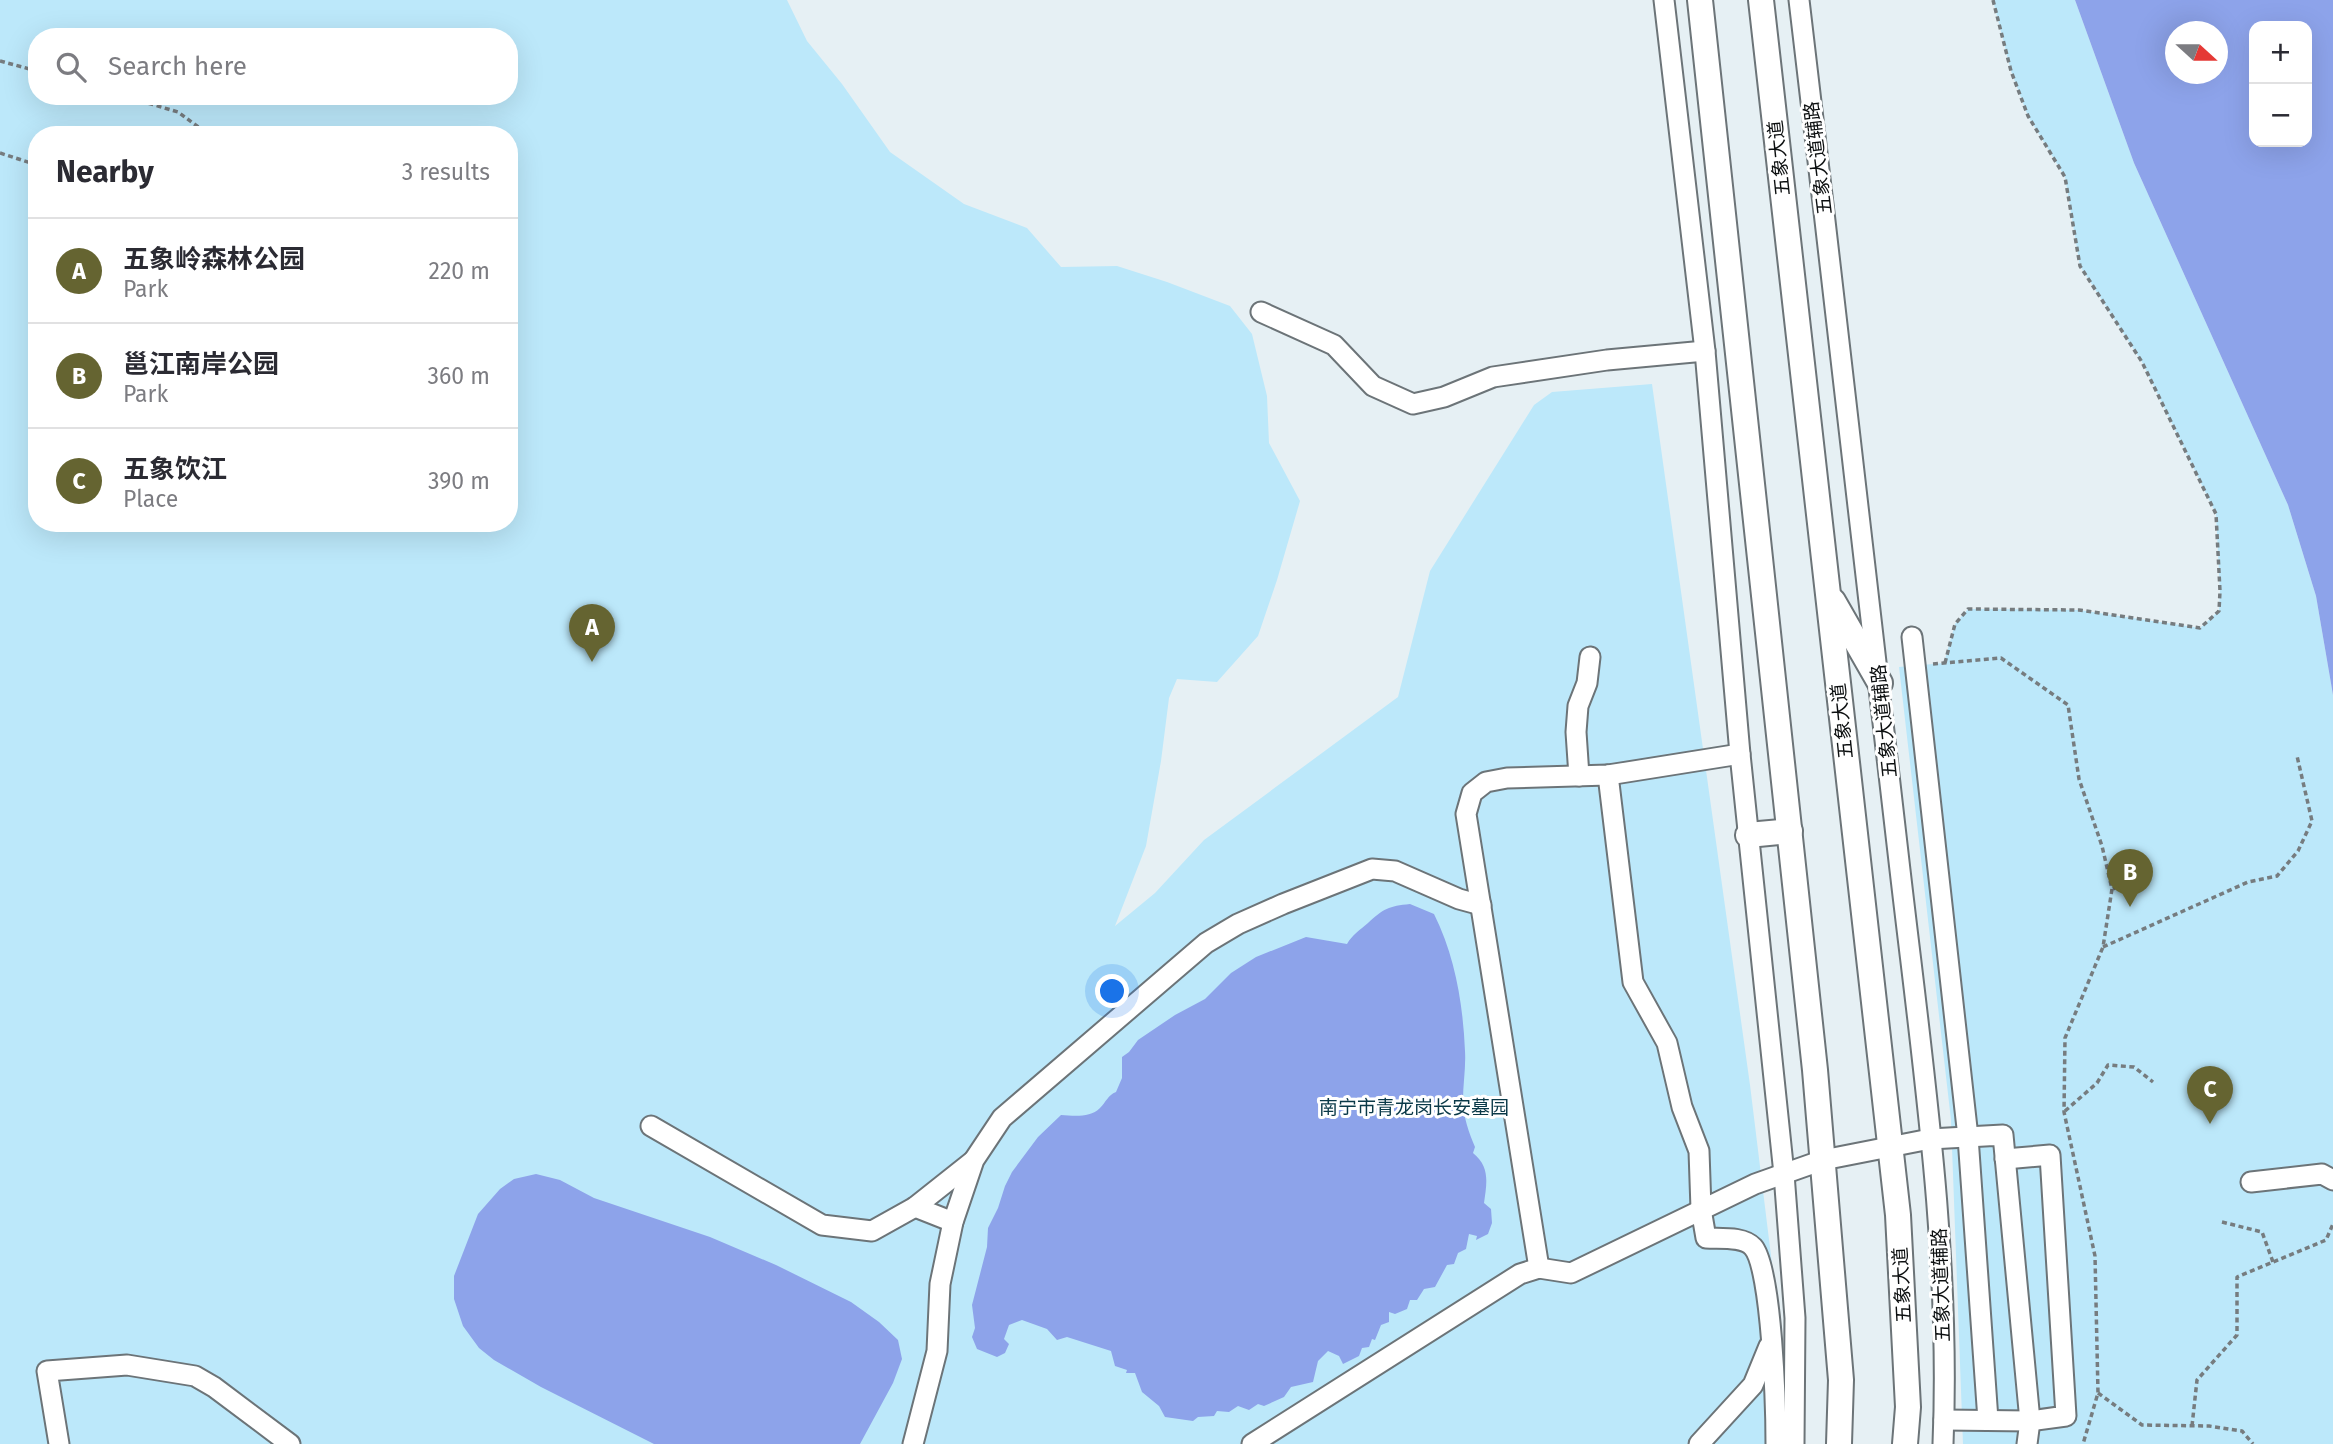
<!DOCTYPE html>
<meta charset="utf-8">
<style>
:root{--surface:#fff;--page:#f2f2f3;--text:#2b2b33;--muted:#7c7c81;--line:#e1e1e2;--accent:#656431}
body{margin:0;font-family:"Fira Sans","Noto Sans SC",sans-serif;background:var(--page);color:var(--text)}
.controls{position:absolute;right:21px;top:21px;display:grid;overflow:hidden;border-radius:14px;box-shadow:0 7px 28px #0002}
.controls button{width:63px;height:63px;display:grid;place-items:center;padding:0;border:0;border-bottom:2px solid var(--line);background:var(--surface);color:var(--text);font:35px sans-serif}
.compass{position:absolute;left:2165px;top:21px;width:63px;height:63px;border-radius:50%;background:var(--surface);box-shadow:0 7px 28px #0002;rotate:111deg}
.you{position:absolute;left:1113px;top:992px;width:24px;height:24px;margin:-18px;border:5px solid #fff;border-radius:50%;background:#1a73e8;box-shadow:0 0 0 10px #1a73e833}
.badge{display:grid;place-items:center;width:46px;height:46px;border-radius:50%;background:var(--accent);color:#fff;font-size:23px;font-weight:700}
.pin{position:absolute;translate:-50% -58px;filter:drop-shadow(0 2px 4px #0008)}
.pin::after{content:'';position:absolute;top:37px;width:24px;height:21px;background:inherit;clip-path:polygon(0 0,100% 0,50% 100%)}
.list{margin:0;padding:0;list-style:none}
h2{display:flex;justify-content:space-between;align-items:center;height:91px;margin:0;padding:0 28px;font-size:30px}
h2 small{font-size:23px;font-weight:400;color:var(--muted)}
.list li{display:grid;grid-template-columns:46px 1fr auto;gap:21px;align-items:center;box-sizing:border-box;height:105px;padding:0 28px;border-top:2px solid var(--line)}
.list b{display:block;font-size:26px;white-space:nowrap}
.list p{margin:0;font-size:23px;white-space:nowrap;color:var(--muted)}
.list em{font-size:23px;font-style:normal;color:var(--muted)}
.icon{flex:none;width:38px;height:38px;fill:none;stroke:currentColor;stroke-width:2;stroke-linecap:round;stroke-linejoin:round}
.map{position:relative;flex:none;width:2333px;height:1444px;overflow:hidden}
.search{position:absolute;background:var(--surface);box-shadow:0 7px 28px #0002;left:28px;top:28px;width:490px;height:77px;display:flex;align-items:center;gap:18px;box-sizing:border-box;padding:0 24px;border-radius:28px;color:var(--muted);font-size:26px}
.panel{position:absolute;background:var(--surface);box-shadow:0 7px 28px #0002;left:28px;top:126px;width:490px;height:406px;border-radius:28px}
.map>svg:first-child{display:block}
.green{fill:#bce8fa;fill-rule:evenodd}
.water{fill:#8da3ea;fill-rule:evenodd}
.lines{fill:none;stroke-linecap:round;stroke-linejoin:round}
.minor-casing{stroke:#6c7478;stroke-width:23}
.major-casing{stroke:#6c7478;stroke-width:28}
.path{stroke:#767c7f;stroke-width:3.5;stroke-dasharray:5 3.5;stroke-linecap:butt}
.minor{stroke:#fff;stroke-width:19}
.major{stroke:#fff;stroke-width:24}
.labels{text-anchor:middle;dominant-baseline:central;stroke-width:6;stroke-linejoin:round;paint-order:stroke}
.street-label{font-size:19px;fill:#0c0f10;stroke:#fff}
.park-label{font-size:19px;fill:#0a3948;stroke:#fff}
</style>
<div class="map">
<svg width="2333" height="1444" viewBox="0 0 2333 1444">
<rect width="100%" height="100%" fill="#e6f0f4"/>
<g class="green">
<path d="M0,0H787L807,41L842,84L890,152L964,204L1027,228L1061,267L1117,266L1167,282L1230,306L1252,334L1267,396L1269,443L1300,501L1277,580L1258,636L1217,682L1177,679L1169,698L1161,761L1146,846L1115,926L1155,893L1204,840L1398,697L1430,571L1534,405L1552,392L1652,384L1750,1085L1787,1386L1785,1444H0ZM37,37H509V96H37ZM37,135H509V523H37Z"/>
<polygon points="1993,0 2075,0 2134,163 2288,505 2316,596 2333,695 2333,1444 1963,1444 1951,1120 1899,667 1944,663 1955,624 1968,609 2079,610 2200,628 2219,611 2220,591 2216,514 2142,362 2080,266 2065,177 2028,116 2011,71"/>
</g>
<g class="water">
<path d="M2075,0H2333V695L2316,596L2288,505L2134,163ZM2254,26H2307V142H2254ZM2176,32H2218V74H2176Z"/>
<path d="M1410,904L1434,914C1455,956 1463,1004 1465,1051C1466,1067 1463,1084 1463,1100C1463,1116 1469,1133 1475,1147L1473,1153C1490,1167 1487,1182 1484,1203L1491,1209L1492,1223L1488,1234L1476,1240L1477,1236L1469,1234L1466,1249L1458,1253L1454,1264L1447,1265L1435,1287L1424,1289L1417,1300H1410L1407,1309L1395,1314L1389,1312V1322L1381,1325L1375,1340L1372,1339L1369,1347L1362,1348L1359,1356L1343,1364L1339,1356L1328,1351L1318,1361L1313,1382L1291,1387L1284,1397L1264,1406L1258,1404L1249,1410L1238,1406L1229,1412L1217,1411L1214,1416L1198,1417L1193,1421L1165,1417L1159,1406L1142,1392L1135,1373H1126L1127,1370L1115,1366L1111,1351L1067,1337L1057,1340L1047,1329L1022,1320L1009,1325L1004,1339L1009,1344L1005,1353L997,1357L977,1349L972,1337L975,1328L972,1305L987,1247L988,1228L998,1208L1005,1186L1012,1172L1038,1137L1061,1115C1074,1116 1090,1118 1100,1108C1106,1102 1108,1095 1116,1092L1122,1078V1057L1129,1052L1138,1040L1175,1015L1205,999L1231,973L1256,957L1306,937L1347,944C1352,935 1360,930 1368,923C1383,909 1389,906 1410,904Z"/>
<polygon points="536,1174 560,1180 594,1198 710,1237 776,1265 851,1302 879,1322 898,1340 902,1359 893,1383 860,1444 654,1444 541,1387 494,1360 479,1348 463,1326 454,1299 454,1276 478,1214 500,1189 514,1179"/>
</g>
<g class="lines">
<g class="minor-casing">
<g id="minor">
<polyline points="1664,0 1705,351 1740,754 1784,1174 1795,1318 1794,1444"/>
<path d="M1799,0C1833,290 1868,580 1900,870C1922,1060 1951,1252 1943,1444"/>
<polyline points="1261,312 1334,345 1373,386 1413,404 1444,397 1493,377 1607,360 1705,351"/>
<polyline points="1912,637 1968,1137 1988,1420"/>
<path d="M1608,775L1633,982L1667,1043L1682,1107L1699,1151L1701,1209L1706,1238C1720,1239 1743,1236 1753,1247C1772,1268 1776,1410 1776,1444"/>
<polyline points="1579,776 1576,732 1578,706 1587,683 1590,657"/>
<polyline points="651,1126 822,1225 872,1231 915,1207 973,1161"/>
<polyline points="2251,1182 2322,1174 2333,1180"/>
<polyline points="915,1207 953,1222"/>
<polyline points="1539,1268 1466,814 1472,793 1486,782 1507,778 1608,775 1740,754"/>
<polyline points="1944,1420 2030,1421 2066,1416 2050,1155 2005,1159"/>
<polyline points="59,1444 47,1371 127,1365 195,1376 214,1387 290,1444"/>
<polyline points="913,1444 937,1351 940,1284 953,1222 974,1160 1002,1118 1206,943 1238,924 1283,904 1372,869 1395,871 1459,899 1481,905"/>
<polyline points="1252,1444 1520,1274 1539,1268 1571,1273 1755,1184 1823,1160 1930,1139 2003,1135 2030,1421 2027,1444"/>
<polyline points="1699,1444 1753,1385 1769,1346"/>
</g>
</g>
<g class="major-casing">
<g id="major">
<polyline points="1700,0 1815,1070 1841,1380 1839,1444"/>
<polyline points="1761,0 1898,1215 1908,1407 1905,1444"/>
<polyline points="1833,601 1880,683"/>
<polyline points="1748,835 1790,831"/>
</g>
</g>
<g class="path">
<polyline points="0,61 37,71"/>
<polyline points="124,96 178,112 209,135"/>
<polyline points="0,153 37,165"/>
<polyline points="1945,663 1955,624 1968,609 2079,610 2200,628 2219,611 2220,591 2216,514 2142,362 2080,266 2065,177 2028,116 2011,71 1993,0"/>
<polyline points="1933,664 2001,658 2068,705 2079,779 2102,846 2112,889 2103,947 2065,1038 2064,1112 2095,1256 2098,1393 2083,1444"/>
<polyline points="2113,889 2147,869"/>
<polyline points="2103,947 2248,882 2277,876 2298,851 2312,821 2297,756"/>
<polyline points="2065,1111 2097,1083 2108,1065 2134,1067 2153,1082"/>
<polyline points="2222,1222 2262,1232 2273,1262"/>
<polyline points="2098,1393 2142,1425 2209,1426 2242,1431 2253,1444"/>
<polyline points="2192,1426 2197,1380 2237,1335 2237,1277 2326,1240 2333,1224"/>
</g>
<use href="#minor" class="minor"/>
<use href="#major" class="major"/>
</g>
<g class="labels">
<g class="street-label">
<text transform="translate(1779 158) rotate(-96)">五象大道</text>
<text transform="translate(1818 158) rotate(-97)">五象大道辅路</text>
<text transform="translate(1842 721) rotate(-96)">五象大道</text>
<text transform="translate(1884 721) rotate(-96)">五象大道辅路</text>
<text transform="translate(1902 1285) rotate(-93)">五象大道</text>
<text transform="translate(1941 1285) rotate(-92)">五象大道辅路</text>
</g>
<g class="park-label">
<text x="1414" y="1107">南宁市青龙岗长安墓园</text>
</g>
</g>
</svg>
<div class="controls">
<button>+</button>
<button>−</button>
</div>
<svg class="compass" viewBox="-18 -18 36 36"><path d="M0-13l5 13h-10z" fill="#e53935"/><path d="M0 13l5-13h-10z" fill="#7c7c81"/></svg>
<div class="you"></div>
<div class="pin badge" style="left:592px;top:662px">A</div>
<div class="pin badge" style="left:2130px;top:907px">B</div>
<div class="pin badge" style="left:2210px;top:1124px">C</div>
<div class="search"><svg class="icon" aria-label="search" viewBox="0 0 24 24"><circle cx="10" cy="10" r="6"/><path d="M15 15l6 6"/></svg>Search here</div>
<section class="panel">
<h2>Nearby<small>3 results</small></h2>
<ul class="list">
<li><span class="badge">A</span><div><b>五象岭森林公园</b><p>Park</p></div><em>220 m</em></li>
<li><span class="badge">B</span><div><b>邕江南岸公园</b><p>Park</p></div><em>360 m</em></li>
<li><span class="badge">C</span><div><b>五象饮江</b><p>Place</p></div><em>390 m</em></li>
</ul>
</section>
</div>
